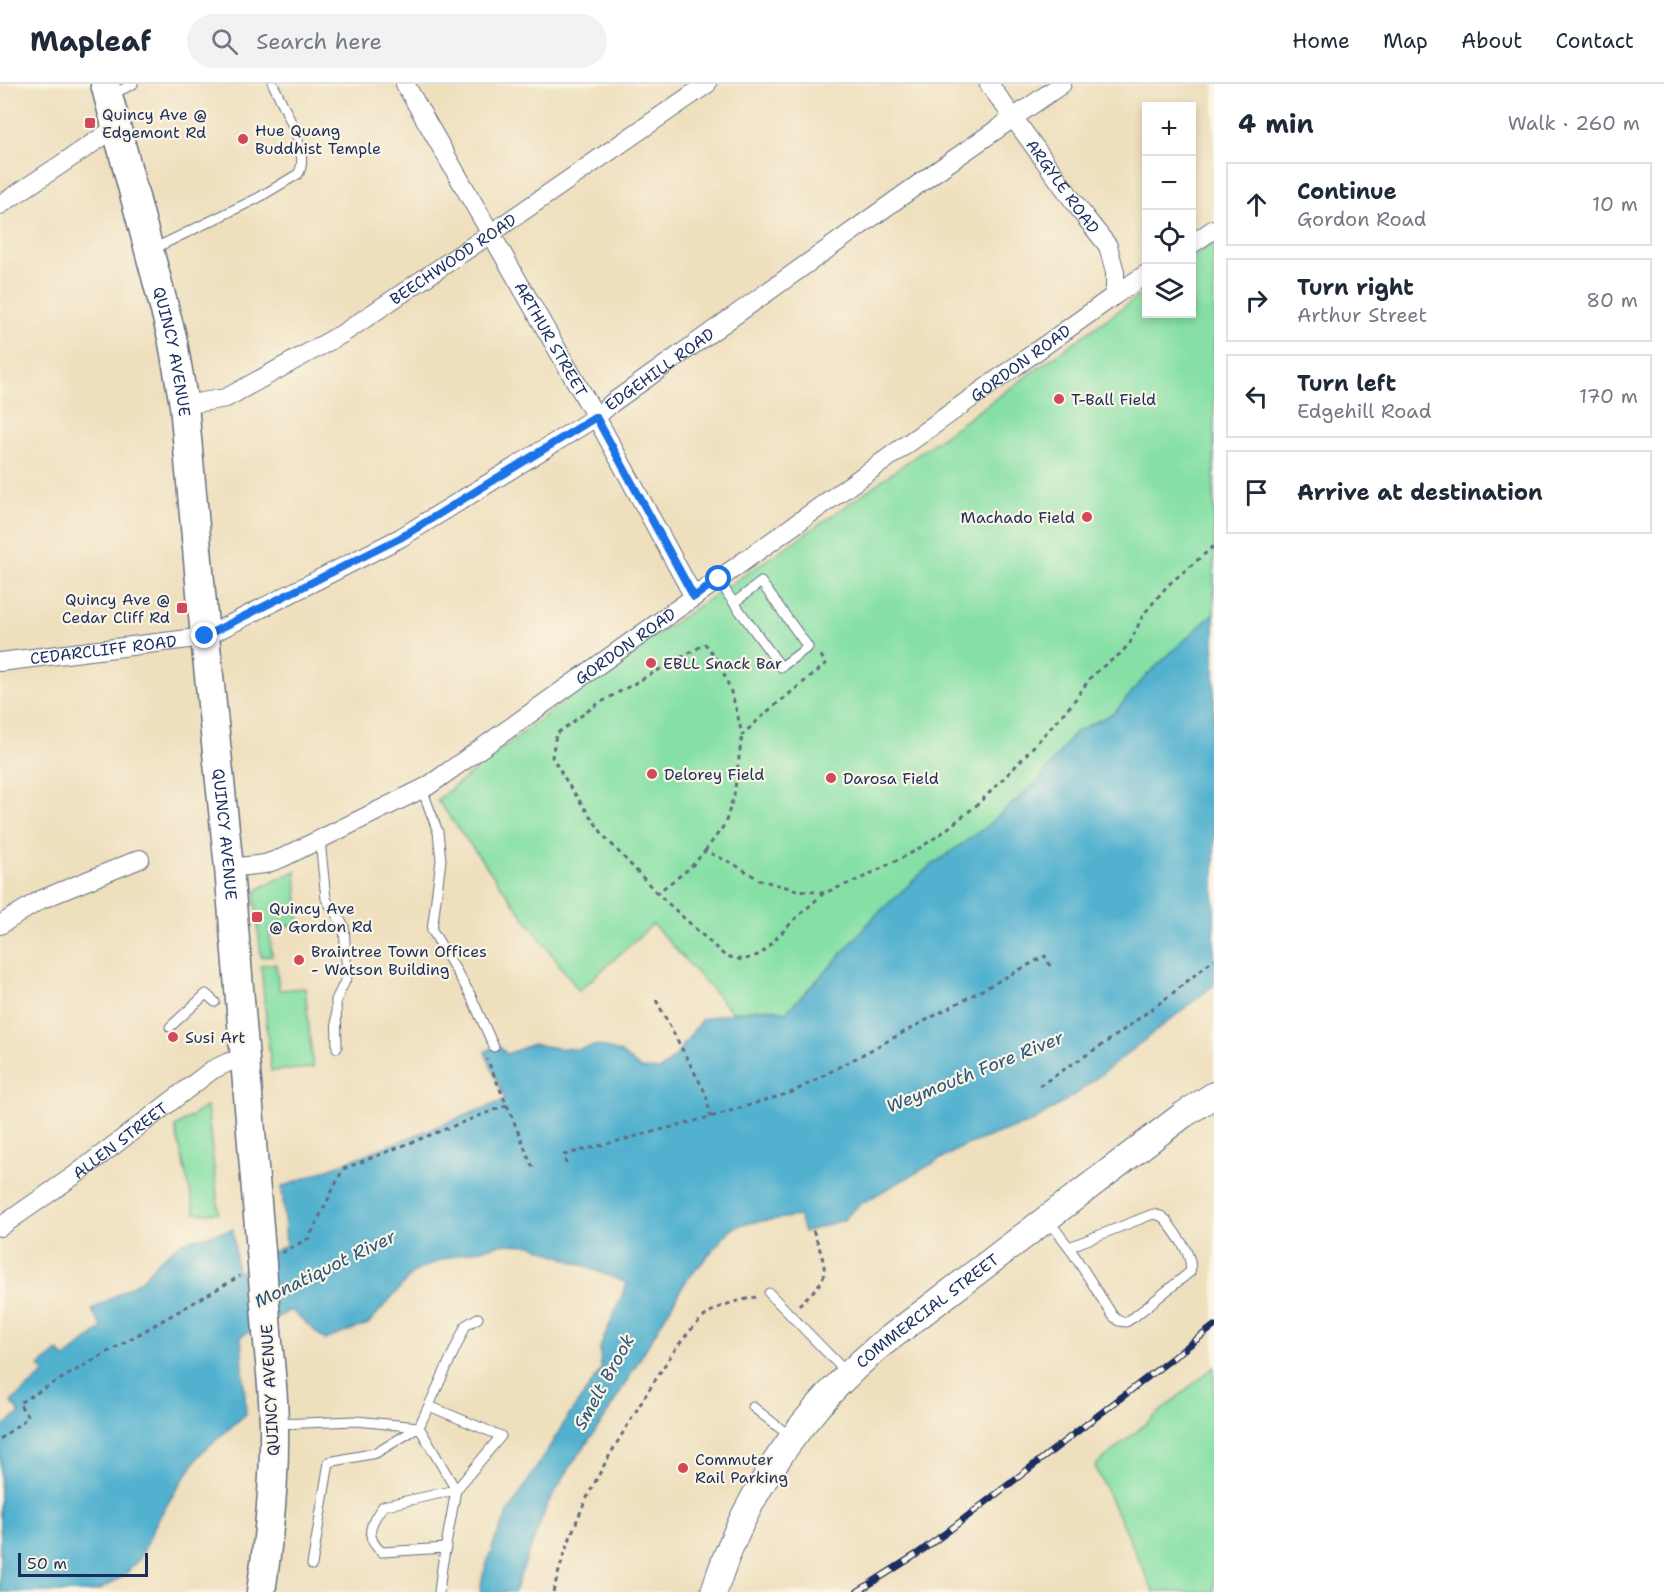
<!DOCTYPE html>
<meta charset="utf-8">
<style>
:root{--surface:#fff;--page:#f2f2f3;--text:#1f2937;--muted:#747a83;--line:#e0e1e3}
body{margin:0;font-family:"Shantell Sans",sans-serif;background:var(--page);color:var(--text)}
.controls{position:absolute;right:18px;top:18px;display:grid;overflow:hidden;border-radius:0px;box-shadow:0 3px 9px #0003}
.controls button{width:54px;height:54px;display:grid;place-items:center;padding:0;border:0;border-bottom:2px solid var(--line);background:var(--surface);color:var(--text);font:30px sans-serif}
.scale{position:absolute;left:18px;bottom:15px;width:130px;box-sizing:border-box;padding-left:6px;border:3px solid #1b2f5e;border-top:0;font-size:16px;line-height:21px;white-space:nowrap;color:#1b2f5e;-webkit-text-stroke:4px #fcf5e5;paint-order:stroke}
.stop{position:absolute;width:18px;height:18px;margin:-14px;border:4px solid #1a73e8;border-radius:50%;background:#fff}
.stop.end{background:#1a73e8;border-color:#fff;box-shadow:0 2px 6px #0008}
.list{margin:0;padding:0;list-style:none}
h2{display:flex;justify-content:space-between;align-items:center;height:78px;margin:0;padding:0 24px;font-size:26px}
h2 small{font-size:20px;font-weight:400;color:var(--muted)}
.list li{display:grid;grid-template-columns:39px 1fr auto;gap:18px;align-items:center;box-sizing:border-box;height:84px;margin:0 12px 12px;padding:0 12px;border:2px solid var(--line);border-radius:0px}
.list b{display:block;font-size:22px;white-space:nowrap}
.list p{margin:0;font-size:20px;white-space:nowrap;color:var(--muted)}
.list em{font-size:20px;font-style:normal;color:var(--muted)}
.icon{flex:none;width:33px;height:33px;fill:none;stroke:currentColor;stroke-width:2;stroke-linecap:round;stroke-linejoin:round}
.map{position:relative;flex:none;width:1214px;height:1508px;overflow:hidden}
header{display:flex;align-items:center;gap:36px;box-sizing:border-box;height:84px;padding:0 30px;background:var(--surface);border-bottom:2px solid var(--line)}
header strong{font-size:28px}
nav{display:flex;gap:33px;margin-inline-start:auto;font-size:21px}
.search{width:420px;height:54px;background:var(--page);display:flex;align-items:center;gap:15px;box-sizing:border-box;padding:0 21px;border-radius:33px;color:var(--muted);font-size:22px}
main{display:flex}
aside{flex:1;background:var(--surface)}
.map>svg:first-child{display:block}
.green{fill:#86e0a6;stroke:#508882;stroke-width:1.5}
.water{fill:#51b1cf;stroke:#367096;stroke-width:1.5}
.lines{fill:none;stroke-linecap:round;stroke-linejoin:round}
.lane-casing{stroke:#656d7f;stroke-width:11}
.street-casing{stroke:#656d7f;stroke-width:20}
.secondary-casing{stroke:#656d7f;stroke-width:28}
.primary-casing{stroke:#656d7f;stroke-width:31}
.path{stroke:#656d7f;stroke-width:3;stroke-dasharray:4.5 4.5;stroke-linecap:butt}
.lane{stroke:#fff;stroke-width:9}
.street{stroke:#fff;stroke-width:18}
.secondary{stroke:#fff;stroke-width:26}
.primary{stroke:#fff;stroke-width:28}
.rail-casing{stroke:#1b2f5e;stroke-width:7}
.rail{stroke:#fcf5e5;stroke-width:4.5;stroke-dasharray:14;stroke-linecap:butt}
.primary-bridge-casing{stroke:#656d7f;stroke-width:31;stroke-linecap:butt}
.primary-bridge{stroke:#fff;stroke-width:28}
.route{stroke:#1a73e8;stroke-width:8}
.poi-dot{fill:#d1495b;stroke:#fcf5e5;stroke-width:2}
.labels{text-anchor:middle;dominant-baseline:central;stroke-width:4.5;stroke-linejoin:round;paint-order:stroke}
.poi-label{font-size:16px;fill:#1b2f5e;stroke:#fcf5e5;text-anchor:start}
.street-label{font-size:16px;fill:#1b2f5e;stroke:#fcf5e5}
.water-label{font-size:18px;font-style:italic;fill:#2b5680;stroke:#fcf5e5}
</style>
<header>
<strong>Mapleaf</strong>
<div class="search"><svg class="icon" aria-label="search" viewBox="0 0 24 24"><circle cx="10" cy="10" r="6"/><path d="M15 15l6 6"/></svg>Search here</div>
<nav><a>Home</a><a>Map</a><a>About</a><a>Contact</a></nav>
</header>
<main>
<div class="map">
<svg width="1214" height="1508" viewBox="0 0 1214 1508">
<rect width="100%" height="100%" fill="#fcf5e5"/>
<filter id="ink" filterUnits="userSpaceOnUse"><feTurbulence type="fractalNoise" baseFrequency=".0167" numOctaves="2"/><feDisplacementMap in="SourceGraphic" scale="12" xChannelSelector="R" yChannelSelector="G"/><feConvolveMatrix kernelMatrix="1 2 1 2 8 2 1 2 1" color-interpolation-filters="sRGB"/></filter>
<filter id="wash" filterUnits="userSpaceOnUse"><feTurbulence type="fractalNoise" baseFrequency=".008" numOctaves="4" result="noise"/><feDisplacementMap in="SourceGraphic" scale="24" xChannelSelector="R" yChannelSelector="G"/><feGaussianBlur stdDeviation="1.35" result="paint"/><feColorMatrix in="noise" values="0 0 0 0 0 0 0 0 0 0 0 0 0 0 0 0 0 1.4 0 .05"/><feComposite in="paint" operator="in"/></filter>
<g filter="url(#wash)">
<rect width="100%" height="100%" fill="#eedfbd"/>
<g class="green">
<polygon points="1214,158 1214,529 1148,590 1114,629 1075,648 1039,697 983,745 925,786 876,831 830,883 786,928 770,924 732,928 653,840 579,907 437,716 541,634 669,542 836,429 1146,207 1146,230 1192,230 1192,174"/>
<polygon points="296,787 299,841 269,844 272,872 261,873 255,815 256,809 260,804"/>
<polygon points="276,880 279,906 305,904 313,984 271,987 261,881"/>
<polygon points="207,1022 219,1129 195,1129 175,1043"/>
<polygon points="1214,1283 1214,1508 1154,1508 1095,1382"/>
</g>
<path class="water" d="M1214,529V901L1079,1008L1031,1039L1004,1047L964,1062L860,1120L843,1136L804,1148L799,1132L742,1140L730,1146L686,1197L604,1335L572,1380L547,1421L514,1508H480L483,1491L495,1456L508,1429L568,1333L601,1286L600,1264L627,1199L532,1161L502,1160L446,1174L414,1188L368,1240L325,1256L291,1226L241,1252L246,1330L201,1369L176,1406L157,1437L141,1472L125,1491L100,1506L89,1508H0V1345L20,1329L11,1318L45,1289L39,1282L58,1267L65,1274L102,1244L92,1226L143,1195L157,1178L182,1158L233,1145L237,1189L286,1161L282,1103L505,1016L485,968L497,961L507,970L533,960L557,964L579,965L598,961L621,969L641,985L660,986L675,973L702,935C730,929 758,922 786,928L830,883L876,831L925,786L983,745L1039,697L1075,648L1114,629L1148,590Z"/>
</g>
<g filter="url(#ink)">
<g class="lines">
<g class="lane-casing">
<g id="lane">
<polyline points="111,11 133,0"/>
<path d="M151,166L258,114L298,90C312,71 282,20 273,0"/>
<polyline points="719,495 729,512 781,583 808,563 761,498 734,519"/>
<polyline points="422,705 438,748 441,776 432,846 470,910 494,963"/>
<polyline points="320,756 326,815 344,842 347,893 336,916 337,964"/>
<polyline points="170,943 206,910 215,918"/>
<path d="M1049,1137L1069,1163L1113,1232L1119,1237L1126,1238L1134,1233L1190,1188C1194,1170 1175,1150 1166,1136L1161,1132L1153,1130L1069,1163"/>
<polyline points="769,1209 847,1289"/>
<path d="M429,1322L501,1352L456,1406L383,1422C371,1438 363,1453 382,1468L446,1464"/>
<polyline points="753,1323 791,1353"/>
<polyline points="277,1340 356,1337 419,1343 376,1369 329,1378 312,1481"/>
<polyline points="439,1508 442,1483 456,1406 419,1343 466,1241 478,1234"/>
</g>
</g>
<g class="street-casing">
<g id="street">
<path id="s1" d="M405,0L596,333L694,513"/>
<path id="s2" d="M989,0L1085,133L1108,162L1115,188V211"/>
<polyline points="0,121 117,43"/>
<polyline points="1192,160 1214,145"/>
<path id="s3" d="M184,321L226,314L342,250L490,150L707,0"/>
<path id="s4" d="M0,578L205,553L400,454L596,333L612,319L934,89L1062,0"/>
<path id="s5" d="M229,784L265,780L282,774L428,702L694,513L1115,211L1146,190"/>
<polyline points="0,841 40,816 140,775"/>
<path id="s6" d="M0,1143L75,1091L212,986L229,978L244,975"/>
</g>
</g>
<g class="secondary-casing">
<g id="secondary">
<path id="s7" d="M714,1508C744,1410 800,1330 878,1263L1183,1031L1214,1011"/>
</g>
</g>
<g class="primary-casing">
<g id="primary">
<path id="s8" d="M105,0L172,253L184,321L205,553L229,784L261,1167"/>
<path d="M261,1508C269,1453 275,1399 274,1344C274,1312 270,1279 267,1248"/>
</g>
</g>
<g class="path">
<polyline points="705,767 725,740 734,711 742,651"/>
<path d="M657,809L604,752L570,703L552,673L556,650L596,621L705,560C727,586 735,618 742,651L768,627L826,580L820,570"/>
<polyline points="824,809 797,806 760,796 732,779 705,767 690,784 657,809 725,872 743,876 761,870 795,835 824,809 860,795 915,767 942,749 978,720 1013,685 1072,620 1090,594 1101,584 1120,570 1130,559 1143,531 1168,501 1214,462"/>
<polyline points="656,916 706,1010 711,1035"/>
<polyline points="1039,1002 1114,953 1173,909 1214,875"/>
<polyline points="507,1021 533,1084"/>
<polyline points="566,1080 564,1071 710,1033 793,1008 1045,872 1051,884"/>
<polyline points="282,1169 309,1154 343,1085 507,1021 487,975"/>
<path d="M799,1221C807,1213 818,1204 823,1194C828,1183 817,1158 813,1146"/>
<polyline points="0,1355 28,1333 19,1319 240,1192"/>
<path d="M553,1508C563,1471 576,1434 594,1400C610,1369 629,1339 647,1309C663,1284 682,1251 705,1232C719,1220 739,1217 756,1213"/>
</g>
<use href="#lane" class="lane"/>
<use href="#street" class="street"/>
<use href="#secondary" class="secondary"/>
<use href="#primary" class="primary"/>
<g class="rail-casing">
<polyline id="rail" points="857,1508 917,1470 947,1448 1214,1242"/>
</g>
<use href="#rail" class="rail"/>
<g class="primary-bridge-casing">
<polyline id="primary-bridge" points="261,1167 267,1248"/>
</g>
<use href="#primary-bridge" class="primary-bridge"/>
</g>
</g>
<g class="lines" filter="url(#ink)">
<polyline class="route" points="205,552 400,454 596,333 694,513 719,495"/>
</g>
<g class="poi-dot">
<rect x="84" y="33" width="12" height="12" rx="3"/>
<circle cx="243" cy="55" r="6"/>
<circle cx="1059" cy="315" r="6"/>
<circle cx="1087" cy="433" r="6"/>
<rect x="176" y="518" width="12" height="12" rx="3"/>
<circle cx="651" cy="579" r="6"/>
<circle cx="652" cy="690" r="6"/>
<circle cx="831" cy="694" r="6"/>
<rect x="251" y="827" width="12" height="12" rx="3"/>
<circle cx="299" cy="876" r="6"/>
<circle cx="173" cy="953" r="6"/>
<circle cx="683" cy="1384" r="6"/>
</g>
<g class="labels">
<g class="poi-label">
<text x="102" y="30">Quincy Ave @<tspan x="102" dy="18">Edgemont Rd</tspan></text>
<text x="255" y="46">Hue Quang<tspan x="255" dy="18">Buddhist Temple</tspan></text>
<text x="1071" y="315">T-Ball Field</text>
<text x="1075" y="433" text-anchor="end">Machado Field</text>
<text x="170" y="515" text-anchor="end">Quincy Ave @<tspan x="170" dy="18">Cedar Cliff Rd</tspan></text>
<text x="663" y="579">EBLL Snack Bar</text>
<text x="664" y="690">Delorey Field</text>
<text x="843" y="694">Darosa Field</text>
<text x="269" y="824">Quincy Ave<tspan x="269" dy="18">@ Gordon Rd</tspan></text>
<text x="311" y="867">Braintree Town Offices<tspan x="311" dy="18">- Watson Building</tspan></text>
<text x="185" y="953">Susi Art</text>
<text x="695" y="1375">Commuter<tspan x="695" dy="18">Rail Parking</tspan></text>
</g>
<g class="street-label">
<text stroke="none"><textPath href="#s2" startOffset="126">ARGYLE ROAD</textPath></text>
<text stroke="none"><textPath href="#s3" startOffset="309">BEECHWOOD ROAD</textPath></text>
<text stroke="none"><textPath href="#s1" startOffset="294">ARTHUR STREET</textPath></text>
<text stroke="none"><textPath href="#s8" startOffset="276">QUINCY AVENUE</textPath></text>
<text stroke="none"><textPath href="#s5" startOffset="945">GORDON ROAD</textPath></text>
<text stroke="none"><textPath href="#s4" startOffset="735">EDGEHILL ROAD</textPath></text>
<text stroke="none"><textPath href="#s5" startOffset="459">GORDON ROAD</textPath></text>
<text stroke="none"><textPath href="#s4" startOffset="104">CEDARCLIFF ROAD</textPath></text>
<text stroke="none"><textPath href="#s8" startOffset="762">QUINCY AVENUE</textPath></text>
<text stroke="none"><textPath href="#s6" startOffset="148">ALLEN STREET</textPath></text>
<text stroke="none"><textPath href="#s7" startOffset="360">COMMERCIAL STREET</textPath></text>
<text transform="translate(270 1306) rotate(-93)">QUINCY AVENUE</text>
</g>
<g class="water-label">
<text transform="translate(975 988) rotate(-22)">Weymouth Fore River</text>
<text transform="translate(325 1185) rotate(-26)">Monatiquot River</text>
<text transform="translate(604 1298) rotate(-61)">Smelt Brook</text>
</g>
</g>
</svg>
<div class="controls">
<button>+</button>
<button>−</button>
<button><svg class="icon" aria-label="locate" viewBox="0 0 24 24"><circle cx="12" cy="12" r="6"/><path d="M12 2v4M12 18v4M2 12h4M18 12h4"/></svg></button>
<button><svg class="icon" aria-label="layers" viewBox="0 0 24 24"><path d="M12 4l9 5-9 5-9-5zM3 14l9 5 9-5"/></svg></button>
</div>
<div class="scale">50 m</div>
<div class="stop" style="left:719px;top:495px"></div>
<div class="stop end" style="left:205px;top:552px"></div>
</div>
<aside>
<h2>4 min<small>Walk · 260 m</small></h2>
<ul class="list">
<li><svg class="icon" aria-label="ahead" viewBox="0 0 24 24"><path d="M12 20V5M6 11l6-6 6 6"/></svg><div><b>Continue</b><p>Gordon Road</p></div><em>10 m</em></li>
<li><svg class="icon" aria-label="right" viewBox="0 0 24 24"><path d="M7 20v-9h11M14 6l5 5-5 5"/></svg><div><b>Turn right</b><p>Arthur Street</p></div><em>80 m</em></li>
<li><svg class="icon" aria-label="left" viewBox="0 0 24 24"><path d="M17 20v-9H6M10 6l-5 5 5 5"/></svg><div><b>Turn left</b><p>Edgehill Road</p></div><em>170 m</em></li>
<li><svg class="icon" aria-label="arrive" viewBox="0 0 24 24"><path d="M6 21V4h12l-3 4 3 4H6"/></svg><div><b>Arrive at destination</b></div></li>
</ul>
</aside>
</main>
